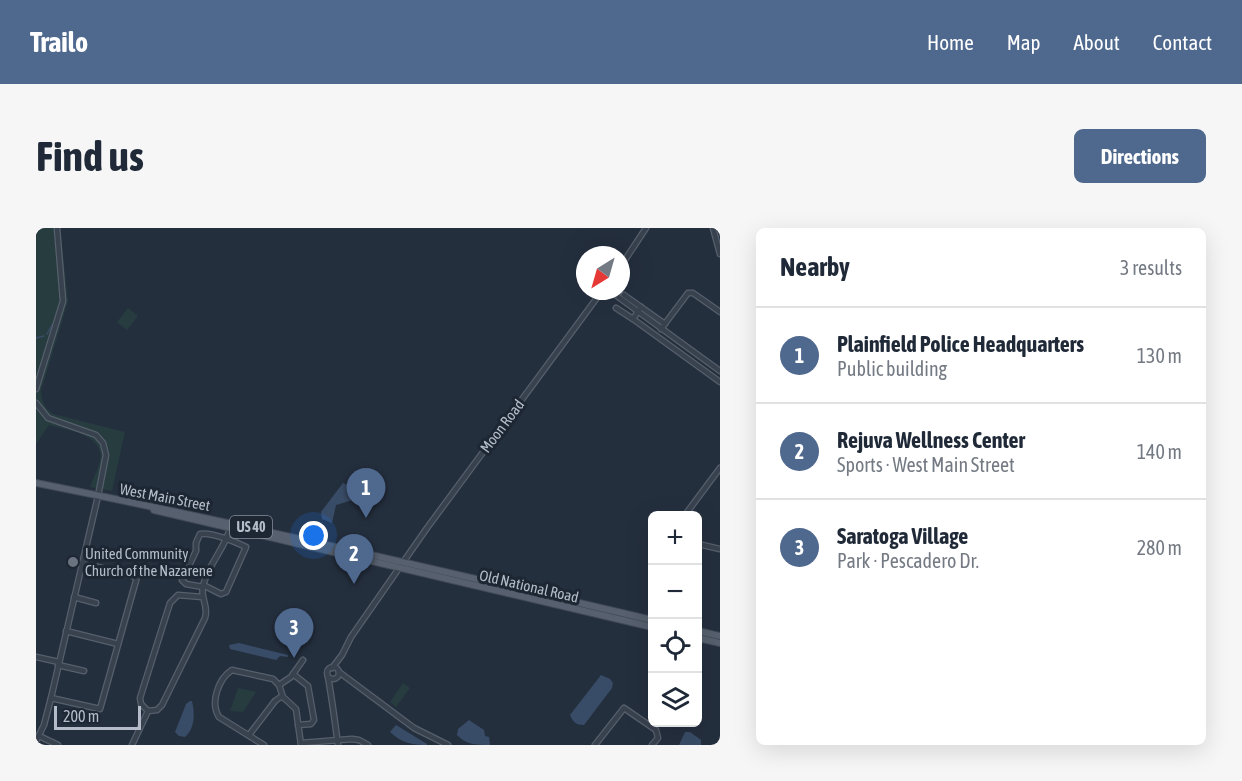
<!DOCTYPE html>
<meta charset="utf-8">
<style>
:root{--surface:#fff;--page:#f6f6f7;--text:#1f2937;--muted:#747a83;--line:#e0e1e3;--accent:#4f688e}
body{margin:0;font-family:"Asap Condensed",sans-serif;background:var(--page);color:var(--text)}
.controls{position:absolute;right:18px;bottom:18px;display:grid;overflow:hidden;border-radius:9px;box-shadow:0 6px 24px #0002}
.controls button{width:54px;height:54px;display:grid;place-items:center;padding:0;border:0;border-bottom:2px solid var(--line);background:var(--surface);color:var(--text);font:30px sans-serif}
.compass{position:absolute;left:540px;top:18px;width:54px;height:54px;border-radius:50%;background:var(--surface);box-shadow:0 6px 24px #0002;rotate:217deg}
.scale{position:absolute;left:18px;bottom:15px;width:87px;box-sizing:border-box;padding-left:6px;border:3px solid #b4bcc9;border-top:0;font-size:16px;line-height:21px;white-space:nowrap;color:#b4bcc9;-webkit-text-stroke:4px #1d2633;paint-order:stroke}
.you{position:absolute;left:278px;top:308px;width:21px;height:21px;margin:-15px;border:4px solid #fff;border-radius:50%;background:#1a73e8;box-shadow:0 0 0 9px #1a73e833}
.badge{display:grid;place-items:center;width:39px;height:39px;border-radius:50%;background:var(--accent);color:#fff;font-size:20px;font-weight:700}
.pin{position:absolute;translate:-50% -50px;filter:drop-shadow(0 2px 3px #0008)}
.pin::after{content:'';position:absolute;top:32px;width:21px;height:18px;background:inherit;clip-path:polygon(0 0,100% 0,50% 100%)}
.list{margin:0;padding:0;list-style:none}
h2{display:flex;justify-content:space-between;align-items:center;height:78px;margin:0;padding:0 24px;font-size:26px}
h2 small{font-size:20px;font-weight:400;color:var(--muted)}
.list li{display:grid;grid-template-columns:39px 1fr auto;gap:18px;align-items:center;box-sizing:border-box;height:96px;padding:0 24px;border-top:2px solid var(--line)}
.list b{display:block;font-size:22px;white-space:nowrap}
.list p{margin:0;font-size:20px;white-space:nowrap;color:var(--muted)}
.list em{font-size:20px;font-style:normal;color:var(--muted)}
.icon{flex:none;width:33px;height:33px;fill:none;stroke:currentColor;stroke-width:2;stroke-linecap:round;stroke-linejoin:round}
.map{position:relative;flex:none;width:684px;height:517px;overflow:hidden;border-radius:9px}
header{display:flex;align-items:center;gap:36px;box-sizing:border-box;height:84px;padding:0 30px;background:var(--accent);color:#fff}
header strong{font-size:28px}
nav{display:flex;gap:33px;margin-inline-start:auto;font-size:21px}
.intro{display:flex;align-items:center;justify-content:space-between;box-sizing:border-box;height:144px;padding:0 36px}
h1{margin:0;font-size:42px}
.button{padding:15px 27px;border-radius:9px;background:var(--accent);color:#fff;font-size:21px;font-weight:700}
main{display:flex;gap:36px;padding:0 36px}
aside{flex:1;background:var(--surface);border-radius:9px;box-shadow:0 6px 24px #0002}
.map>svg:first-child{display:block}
.green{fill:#263c3f}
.water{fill:#394c67}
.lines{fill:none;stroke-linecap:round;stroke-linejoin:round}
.stream{stroke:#394c67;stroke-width:1.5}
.minor-casing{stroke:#565f6c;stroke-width:7}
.major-casing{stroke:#414a57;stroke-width:8}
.minor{stroke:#38414e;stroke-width:4.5}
.major{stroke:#56606e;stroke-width:6}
.worship-dot{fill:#6b7280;stroke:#1d2633;stroke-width:2}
.labels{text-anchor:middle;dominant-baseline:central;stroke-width:6;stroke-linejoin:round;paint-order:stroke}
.shield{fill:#1d2633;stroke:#878f9c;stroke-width:1.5}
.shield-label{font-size:14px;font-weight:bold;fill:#b4bcc9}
.street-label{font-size:15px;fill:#b4bcc9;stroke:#1d2633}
.poi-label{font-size:15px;fill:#b4bcc9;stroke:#1d2633;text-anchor:start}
</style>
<header>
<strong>Trailo</strong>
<nav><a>Home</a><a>Map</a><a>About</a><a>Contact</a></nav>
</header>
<div class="intro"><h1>Find us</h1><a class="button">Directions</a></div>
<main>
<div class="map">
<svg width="684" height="517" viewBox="0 0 684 517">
<rect width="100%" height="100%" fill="#242f3e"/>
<g class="green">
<path d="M0,0H24L32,73L5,163C6,174 9,180 17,186L89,204L76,263L54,259C57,250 63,240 64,231C68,206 30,202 13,197L0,216Z"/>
<polygon points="92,80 102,88 91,102 81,94"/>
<polygon points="367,455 374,460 360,479 354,474"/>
<polygon points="202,460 220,464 207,484 194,483"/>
</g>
<g class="water">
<polygon points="307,255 332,267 330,270 324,270 300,277 296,295 286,291 285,284"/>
<polygon points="203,415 252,427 252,429 244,428 240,432 194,421 193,417"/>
<path d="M565,447L574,451L577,455L576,460L548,497C540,497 537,494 534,487Z"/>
<path d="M154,473H156C159,486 159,500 149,509L143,508L139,504L150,476Z"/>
<path d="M433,492L448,502L449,508L453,509L454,517C441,517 430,517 421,507L422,501Z"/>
<path d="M360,497L391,516V517C376,517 366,515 354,504Z"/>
<polygon points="649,504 654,504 665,512 665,517 643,517"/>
</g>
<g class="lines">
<g class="stream">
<polyline points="11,106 16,97"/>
<polyline points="0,110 8,108"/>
</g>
<g class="minor-casing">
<g id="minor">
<polyline points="677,0 684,26"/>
<polyline points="585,38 610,0"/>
<polyline points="574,63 684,143"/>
<polyline points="588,67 605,79"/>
<polyline points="580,80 597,91 605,79 629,96"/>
<polyline points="597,91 684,154"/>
<polyline points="625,101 652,65 657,65 684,84"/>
<polyline points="0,161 27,73 21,0"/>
<polyline points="0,175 12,190 60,207 67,215 70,227 62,268 15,470 8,497 0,513"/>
<polyline points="649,287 684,240"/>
<polyline points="662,316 684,321"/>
<path d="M167,359L150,356L146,352L160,323V315L164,306C176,304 200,314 210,319L190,364L185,366L167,357"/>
<polyline points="38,369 60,375"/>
<path d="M166,369L142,367L134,375L104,470L105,476L112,483L121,482L126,477L169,390C173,378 164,370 167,358C172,336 191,318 195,297"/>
<polyline points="30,403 82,416"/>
<polyline points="0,429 23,434"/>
<polyline points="22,437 48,443"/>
<circle cx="297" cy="445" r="6"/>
<polyline points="296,440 306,427 315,409 391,300 566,63"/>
<polyline points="303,444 378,500 412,517"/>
<polyline points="257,446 272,458 278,492 275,496 262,497"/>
<path d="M292,449C296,471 299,494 302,517"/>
<polyline points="243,457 255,449 267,432"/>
<polyline points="15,470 64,481 101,349 46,335"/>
<polyline points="213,507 239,473 246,468"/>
<polyline points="3,508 22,517"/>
<polyline points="265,515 316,511 323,512 332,517"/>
<polyline points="96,517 112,483"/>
<path d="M228,517L183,489C174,475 182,451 196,442L237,451L243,457L247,469L260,481L265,517"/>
<polyline points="559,517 588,480 620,502 622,510 616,517"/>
</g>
</g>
<g class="major-casing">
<g id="major">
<path d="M0,255C206,296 411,344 616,392"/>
<polyline points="118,282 616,399"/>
<polyline points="662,403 684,408"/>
<polyline points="662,410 684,415"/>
</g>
</g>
<use href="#minor" class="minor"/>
<use href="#major" class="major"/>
</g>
<circle class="worship-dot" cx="37" cy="334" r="6"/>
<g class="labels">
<rect class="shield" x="194" y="288" width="42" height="22" rx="4.5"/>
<g class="shield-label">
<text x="215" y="299">US 40</text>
</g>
<g class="street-label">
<text transform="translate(466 198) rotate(-53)">Moon Road</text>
<text transform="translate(129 269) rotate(11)">West Main Street</text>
<text transform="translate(493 358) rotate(13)">Old National Road</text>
</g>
<g class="poi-label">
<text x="49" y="325">United Community<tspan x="49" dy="17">Church of the Nazarene</tspan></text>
</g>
</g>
</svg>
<div class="controls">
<button>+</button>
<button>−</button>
<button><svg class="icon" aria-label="locate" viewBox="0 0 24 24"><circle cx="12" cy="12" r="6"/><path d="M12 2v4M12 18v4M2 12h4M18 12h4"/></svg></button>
<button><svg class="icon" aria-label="layers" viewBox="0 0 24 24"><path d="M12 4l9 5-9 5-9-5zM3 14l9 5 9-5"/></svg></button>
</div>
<svg class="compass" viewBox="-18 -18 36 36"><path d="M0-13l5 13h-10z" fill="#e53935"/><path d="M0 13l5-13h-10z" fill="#747a83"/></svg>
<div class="scale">200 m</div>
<div class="you"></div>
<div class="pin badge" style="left:330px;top:290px">1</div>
<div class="pin badge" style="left:318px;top:356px">2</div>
<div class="pin badge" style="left:258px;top:430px">3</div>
</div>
<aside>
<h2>Nearby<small>3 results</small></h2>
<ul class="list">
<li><span class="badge">1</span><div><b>Plainfield Police Headquarters</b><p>Public building</p></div><em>130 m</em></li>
<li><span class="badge">2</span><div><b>Rejuva Wellness Center</b><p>Sports · West Main Street</p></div><em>140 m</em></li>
<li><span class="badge">3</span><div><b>Saratoga Village</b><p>Park · Pescadero Dr.</p></div><em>280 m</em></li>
</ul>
</aside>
</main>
